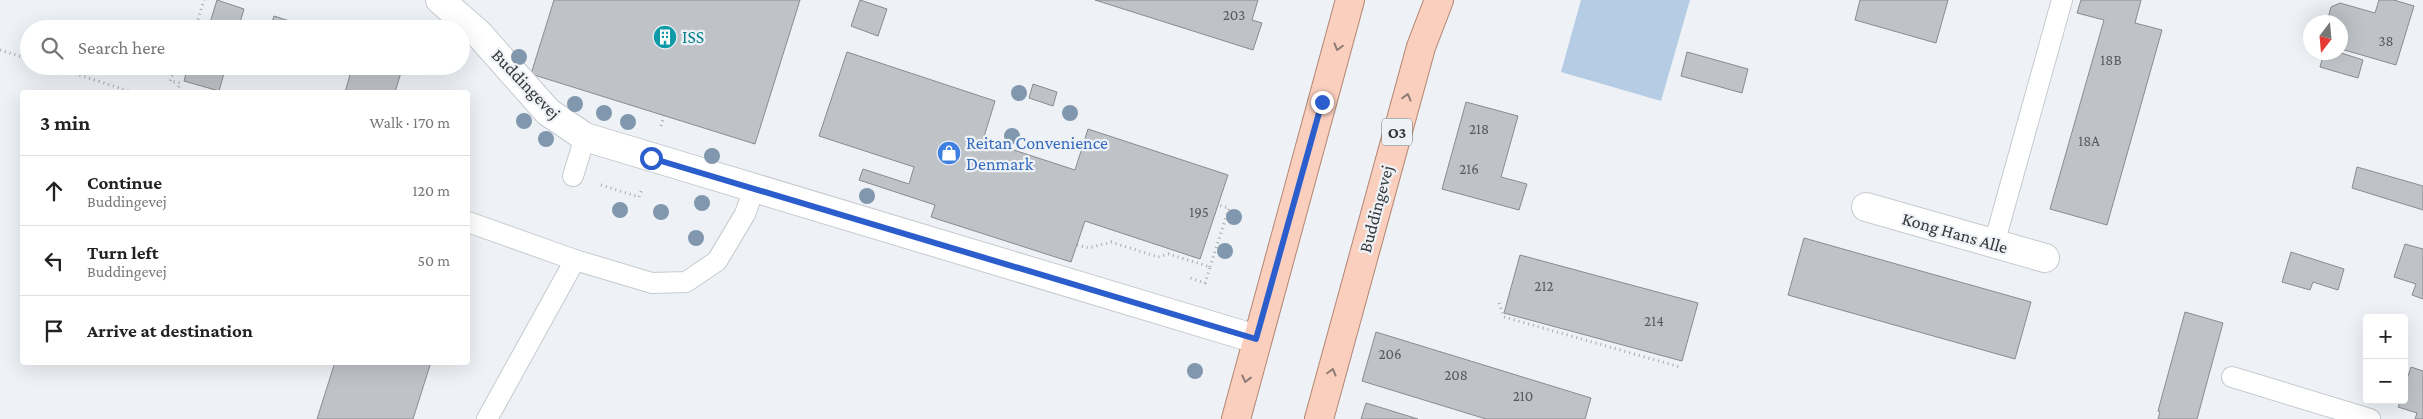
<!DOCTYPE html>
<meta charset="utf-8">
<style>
:root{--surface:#fff;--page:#f6f6f6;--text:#222;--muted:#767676;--line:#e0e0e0}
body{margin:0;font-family:"Crimson Pro",serif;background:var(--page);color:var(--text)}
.controls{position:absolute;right:15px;bottom:15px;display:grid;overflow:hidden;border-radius:5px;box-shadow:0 5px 20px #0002}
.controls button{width:45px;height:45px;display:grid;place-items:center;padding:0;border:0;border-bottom:1px solid var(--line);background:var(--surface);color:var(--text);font:25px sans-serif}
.compass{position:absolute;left:2303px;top:15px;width:45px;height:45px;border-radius:50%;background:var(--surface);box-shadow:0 5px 20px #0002;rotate:196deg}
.stop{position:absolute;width:15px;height:15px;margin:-11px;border:4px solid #2b5ecc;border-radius:50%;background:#fff}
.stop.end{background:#2b5ecc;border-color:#fff;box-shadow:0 1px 5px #0008}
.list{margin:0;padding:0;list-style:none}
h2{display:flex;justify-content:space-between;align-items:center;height:65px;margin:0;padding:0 20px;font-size:21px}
h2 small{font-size:16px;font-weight:400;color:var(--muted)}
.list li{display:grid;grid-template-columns:32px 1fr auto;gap:15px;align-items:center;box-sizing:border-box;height:70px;padding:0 20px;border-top:1px solid var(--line)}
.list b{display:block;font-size:19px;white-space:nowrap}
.list p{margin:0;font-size:16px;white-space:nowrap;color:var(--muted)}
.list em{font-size:16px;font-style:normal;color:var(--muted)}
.icon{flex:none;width:28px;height:28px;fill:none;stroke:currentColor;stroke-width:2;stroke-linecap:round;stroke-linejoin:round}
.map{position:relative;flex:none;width:2423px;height:419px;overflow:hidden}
.search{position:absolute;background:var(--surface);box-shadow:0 5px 20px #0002;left:20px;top:20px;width:450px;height:55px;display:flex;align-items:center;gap:12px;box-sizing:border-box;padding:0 18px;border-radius:28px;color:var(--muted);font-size:19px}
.panel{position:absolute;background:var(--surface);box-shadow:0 5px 20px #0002;left:20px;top:90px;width:450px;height:275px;border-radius:5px}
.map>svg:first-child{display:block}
.green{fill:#b5cce4}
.building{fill:#bfc3c8;stroke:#888b8f}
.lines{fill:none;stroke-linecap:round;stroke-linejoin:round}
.lane-casing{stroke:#c6cace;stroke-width:22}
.street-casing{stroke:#c6cace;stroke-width:30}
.primary-casing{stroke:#b28572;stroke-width:30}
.path{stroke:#a7aaae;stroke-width:3;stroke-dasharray:1 4;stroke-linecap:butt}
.lane{stroke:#fff;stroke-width:20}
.street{stroke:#fff;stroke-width:28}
.primary{stroke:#facfbe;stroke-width:28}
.tree{fill:#8097ad}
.oneway{stroke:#8d7b74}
.route{stroke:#2b5ecc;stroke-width:6}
.labels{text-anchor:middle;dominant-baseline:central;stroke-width:4.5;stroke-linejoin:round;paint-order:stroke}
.number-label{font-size:15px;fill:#57595c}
.shield{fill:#eef2f6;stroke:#6c6e71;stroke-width:1}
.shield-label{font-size:16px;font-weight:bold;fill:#343638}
.culture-label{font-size:18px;fill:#0d838f;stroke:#eef2f6;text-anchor:start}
.street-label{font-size:18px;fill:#343638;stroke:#eef2f6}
.shop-label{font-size:18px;fill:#366cbe;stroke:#eef2f6;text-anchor:start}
</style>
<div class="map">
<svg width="2423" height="419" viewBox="0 0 2423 419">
<rect width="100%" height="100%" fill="#eef2f6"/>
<polygon class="green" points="1581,0 1690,0 1661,101 1561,72"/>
<g class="building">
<polygon points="217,0 244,9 238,29 208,29"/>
<polygon points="554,0 800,0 755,144 531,74"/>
<polygon points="860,0 887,9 878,36 851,26"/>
<polygon points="1095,0 1258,0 1252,20 1262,23 1253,50"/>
<polygon points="1860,0 1948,0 1936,43 1855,20"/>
<polygon points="2081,0 2141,0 2135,23 2162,30 2107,225 2050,209 2104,20 2077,13"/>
<polygon points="2379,0 2394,0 2414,6 2396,65 2341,49 2346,33 2340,32 2340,22 2327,22 2331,7 2340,3 2375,13"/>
<polygon points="274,16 314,29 270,29"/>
<polygon points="847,52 995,101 983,140 1075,170 1088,129 1228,175 1200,259 1085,221 1071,262 931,217 935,205 859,180 863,169 909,184 914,167 819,136"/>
<polygon points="1687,52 1748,69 1742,93 1681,76"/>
<polygon points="2324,52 2338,52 2363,60 2358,78 2320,67"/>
<polygon points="188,66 205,69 206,66 226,66 219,91 184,81"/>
<polygon points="324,66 403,66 395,92 345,92 350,75"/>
<polygon points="1033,84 1057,92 1053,106 1029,98"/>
<polygon points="1466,102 1518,116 1501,177 1527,184 1519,210 1442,189"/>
<polygon points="2357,167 2423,186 2423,210 2352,188"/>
<polygon points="1804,238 2031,302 2015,359 1788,295"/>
<polygon points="2405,244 2423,249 2423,299 2412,295 2416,284 2394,277"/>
<polygon points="2291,252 2344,269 2338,290 2313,282 2310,290 2282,282"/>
<polygon points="1520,255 1698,303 1682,361 1504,313"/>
<polygon points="2185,312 2223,323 2197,419 2158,419 2160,412 2158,411"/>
<polygon points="1376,332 1591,398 1585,419 1486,419 1362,381"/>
<polygon points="335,362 431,362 413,419 317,419"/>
<polygon points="2411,367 2423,371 2423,419 2415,419 2417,413 2398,407 2401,400 2404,400 2404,388"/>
<polygon points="1366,403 1418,419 1361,419"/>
</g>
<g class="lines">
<g class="lane-casing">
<g id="lane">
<polyline points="573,176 585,137"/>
<polyline points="468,222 575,260 652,283 686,282 717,261 745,214 754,189"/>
<polyline points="1994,244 2062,0"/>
<polyline points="2232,377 2370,419"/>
<polyline points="487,419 575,260"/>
</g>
</g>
<g class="street-casing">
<g id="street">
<polyline points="440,0 478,33 548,112 585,137 1256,339"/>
<polyline points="1866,207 2045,258"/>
</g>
</g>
<g class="primary-casing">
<g id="primary">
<polyline points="1236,419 1350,0"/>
<polyline points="1319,419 1421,47 1439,0"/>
</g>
</g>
<g class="path">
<polyline points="195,29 204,0"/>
<polyline points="0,50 29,59"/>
<polyline points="51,66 132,92"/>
<polyline points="177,92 180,83 170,81 172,76 181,72 183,66"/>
<polyline points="661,126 664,116"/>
<polyline points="601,185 639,197 642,189"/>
<polyline points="1077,245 1089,248 1111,242 1158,257 1169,254 1210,267 1205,283 1190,278"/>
<polyline points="1210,267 1229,208 1218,205"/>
<polyline points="1499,303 1504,317 1680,367"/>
</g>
<use href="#lane" class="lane"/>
<use href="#street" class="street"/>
<use href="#primary" class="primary"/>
</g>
<g class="tree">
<circle cx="519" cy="57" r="8"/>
<circle cx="1019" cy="93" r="8"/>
<circle cx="575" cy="104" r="8"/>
<circle cx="604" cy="113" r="8"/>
<circle cx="1070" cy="113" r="8"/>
<circle cx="524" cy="121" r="8"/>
<circle cx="628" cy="122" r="8"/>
<circle cx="1012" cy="136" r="8"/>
<circle cx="546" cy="139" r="8"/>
<circle cx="712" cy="156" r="8"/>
<circle cx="867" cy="196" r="8"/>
<circle cx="702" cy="203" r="8"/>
<circle cx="620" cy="210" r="8"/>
<circle cx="661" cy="212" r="8"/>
<circle cx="1234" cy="217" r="8"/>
<circle cx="696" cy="238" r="8"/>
<circle cx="1225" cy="251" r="8"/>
<circle cx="1195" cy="371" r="8"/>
</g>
<defs><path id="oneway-chevron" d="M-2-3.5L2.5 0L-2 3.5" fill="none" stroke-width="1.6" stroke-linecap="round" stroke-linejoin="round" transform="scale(1.25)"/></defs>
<g class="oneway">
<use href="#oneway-chevron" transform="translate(1338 47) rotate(106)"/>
<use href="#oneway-chevron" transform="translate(1407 97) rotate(-75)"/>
<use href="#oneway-chevron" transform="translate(1332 372) rotate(-75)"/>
<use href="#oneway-chevron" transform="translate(1246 379) rotate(104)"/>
</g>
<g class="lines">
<polyline class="route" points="651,158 1256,339 1322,102"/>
</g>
<defs>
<g id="building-disc" transform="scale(1.25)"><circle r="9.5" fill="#0f9aa8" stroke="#eef2f6"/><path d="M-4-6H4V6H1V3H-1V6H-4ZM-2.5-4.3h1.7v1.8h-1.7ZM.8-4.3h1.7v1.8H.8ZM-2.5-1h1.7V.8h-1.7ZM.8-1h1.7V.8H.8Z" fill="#fff"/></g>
<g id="shop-disc" transform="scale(1.25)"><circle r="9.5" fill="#3f7fe0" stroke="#eef2f6"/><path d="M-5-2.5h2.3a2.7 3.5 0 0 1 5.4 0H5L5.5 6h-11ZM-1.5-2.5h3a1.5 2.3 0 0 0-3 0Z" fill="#fff"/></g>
</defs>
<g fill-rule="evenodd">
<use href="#building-disc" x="665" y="37"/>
<use href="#shop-disc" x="949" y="153"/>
</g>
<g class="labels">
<g class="number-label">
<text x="1234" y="15">203</text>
<text x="2386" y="41">38</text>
<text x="2111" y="60">18B</text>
<text x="1479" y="129">218</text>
<text x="2089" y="141">18A</text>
<text x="1469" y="169">216</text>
<text x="1199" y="212">195</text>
<text x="1544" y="286">212</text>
<text x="1654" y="321">214</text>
<text x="1390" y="354">206</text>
<text x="1456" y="375">208</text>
<text x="1523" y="396">210</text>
</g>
<rect class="shield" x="1382" y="118.5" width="30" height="27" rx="4"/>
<g class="shield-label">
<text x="1397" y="132">O3</text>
</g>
<g class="culture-label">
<text x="682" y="37">ISS</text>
</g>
<g class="street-label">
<text transform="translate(526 84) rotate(46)">Buddingevej</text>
<text transform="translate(1376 209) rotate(-75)">Buddingevej</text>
<text transform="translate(1955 233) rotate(16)">Kong Hans Alle</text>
</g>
<g class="shop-label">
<text x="966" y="143">Reitan Convenience<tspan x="966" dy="21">Denmark</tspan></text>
</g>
</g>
</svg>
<div class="controls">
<button>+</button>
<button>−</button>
</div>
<svg class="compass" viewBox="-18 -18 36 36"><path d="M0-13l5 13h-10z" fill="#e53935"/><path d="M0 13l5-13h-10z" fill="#767676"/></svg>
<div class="stop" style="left:651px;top:158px"></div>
<div class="stop end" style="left:1322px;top:102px"></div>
<div class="search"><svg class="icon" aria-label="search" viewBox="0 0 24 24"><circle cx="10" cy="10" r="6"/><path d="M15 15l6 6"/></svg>Search here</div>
<section class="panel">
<h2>3 min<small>Walk · 170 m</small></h2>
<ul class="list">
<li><svg class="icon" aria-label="ahead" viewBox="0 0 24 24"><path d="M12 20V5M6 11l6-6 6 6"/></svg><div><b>Continue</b><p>Buddingevej</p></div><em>120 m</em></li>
<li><svg class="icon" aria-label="left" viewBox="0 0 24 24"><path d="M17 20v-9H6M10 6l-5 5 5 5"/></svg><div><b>Turn left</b><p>Buddingevej</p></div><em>50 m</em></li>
<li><svg class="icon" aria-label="arrive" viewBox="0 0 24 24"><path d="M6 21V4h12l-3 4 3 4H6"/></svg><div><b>Arrive at destination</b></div></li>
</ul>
</section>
</div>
